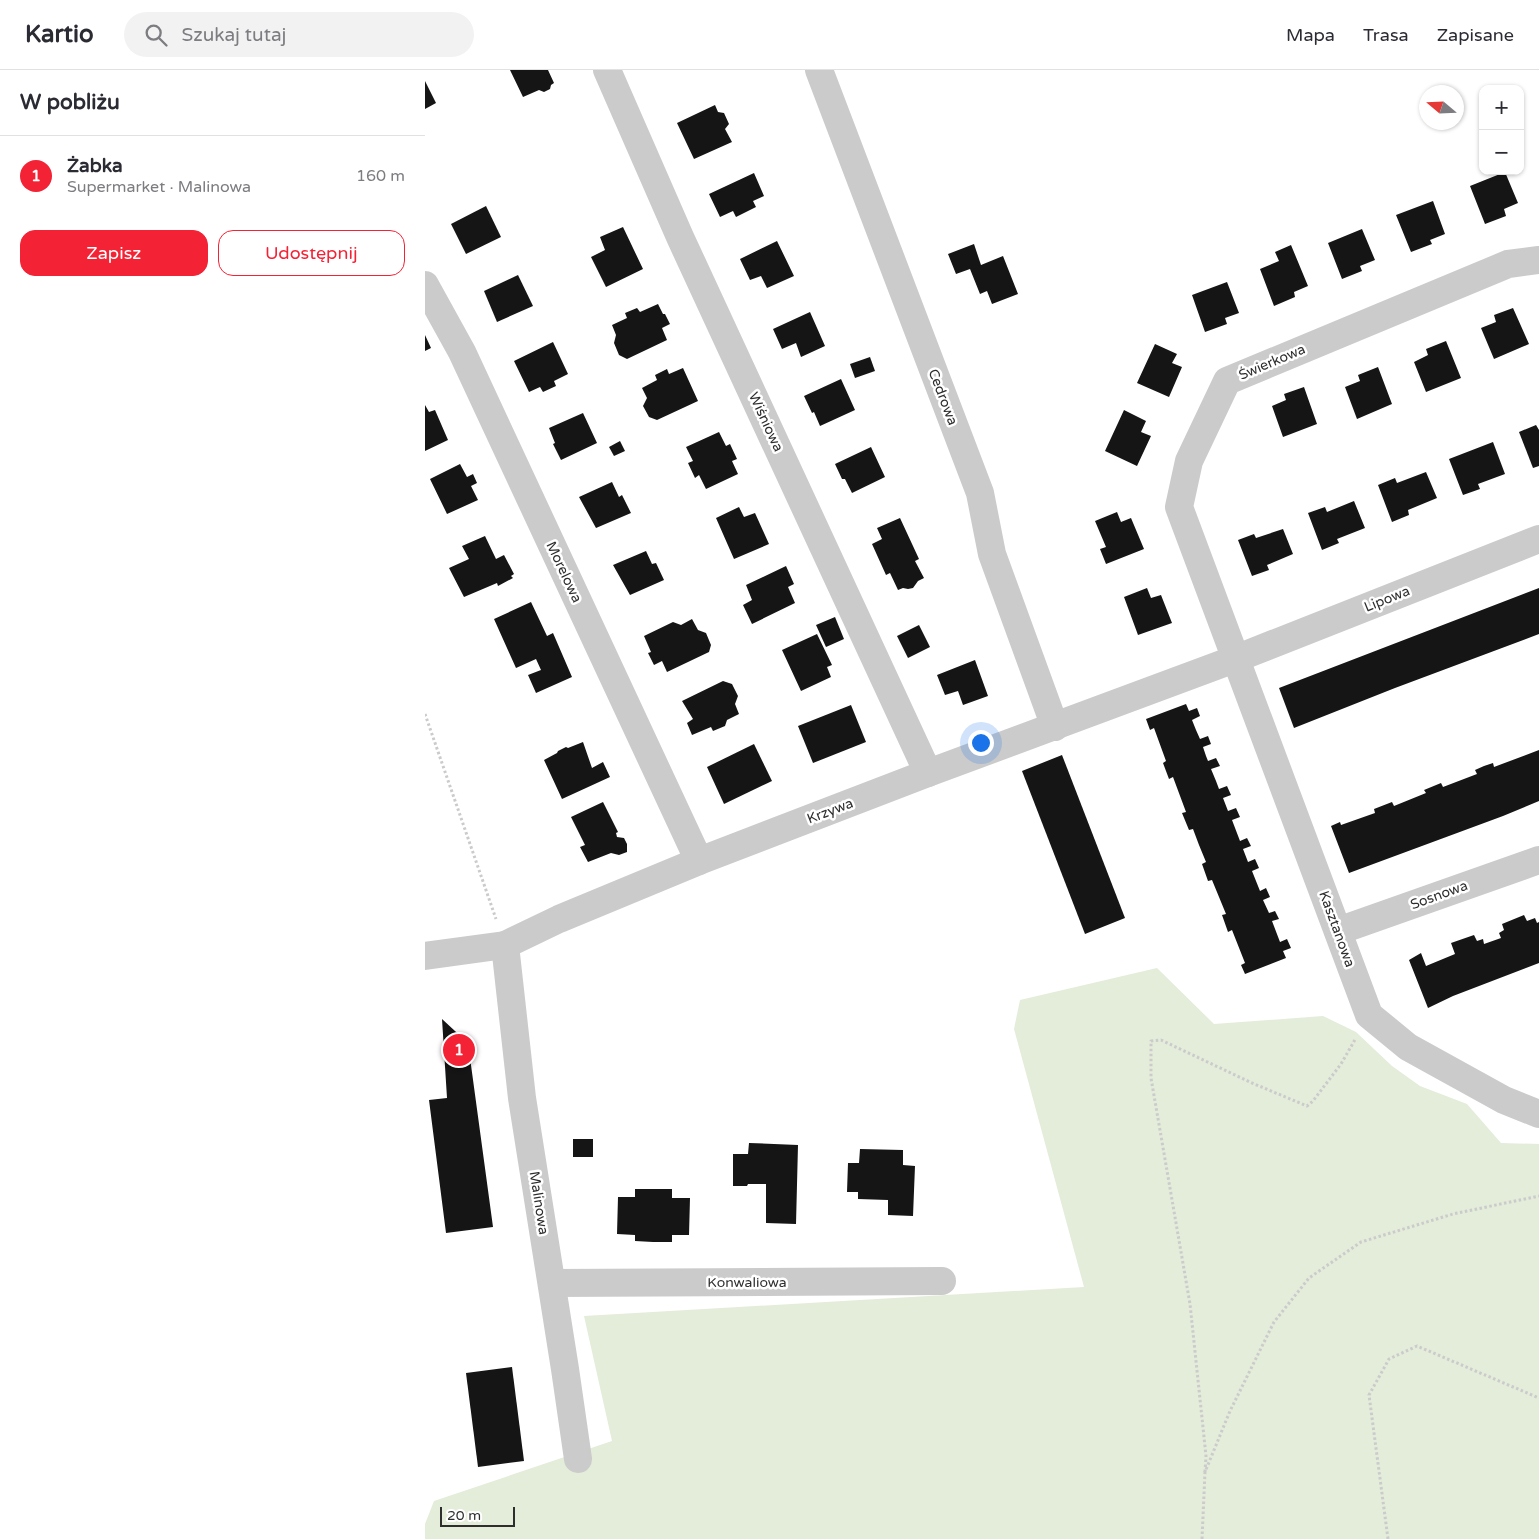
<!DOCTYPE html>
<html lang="pl">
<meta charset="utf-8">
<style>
:root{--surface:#fff;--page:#f2f2f3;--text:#2b2b33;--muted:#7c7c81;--line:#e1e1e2;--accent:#f32235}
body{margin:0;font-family:"Varela Round",sans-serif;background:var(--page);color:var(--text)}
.controls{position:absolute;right:15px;top:15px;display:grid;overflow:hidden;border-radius:10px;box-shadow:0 1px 4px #0004}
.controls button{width:45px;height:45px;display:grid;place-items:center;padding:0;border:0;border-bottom:1px solid var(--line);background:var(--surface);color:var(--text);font:25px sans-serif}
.compass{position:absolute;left:994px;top:15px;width:45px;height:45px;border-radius:50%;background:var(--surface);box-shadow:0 1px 4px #0004;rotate:289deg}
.scale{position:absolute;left:15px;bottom:12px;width:75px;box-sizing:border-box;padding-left:5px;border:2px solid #2e2e2e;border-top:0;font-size:14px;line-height:18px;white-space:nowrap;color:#2e2e2e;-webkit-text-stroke:4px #fff;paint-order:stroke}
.you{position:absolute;left:555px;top:672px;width:18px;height:18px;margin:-12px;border:4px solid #fff;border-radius:50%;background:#1a73e8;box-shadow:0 0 0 8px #1a73e833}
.badge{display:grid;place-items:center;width:32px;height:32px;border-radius:50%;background:var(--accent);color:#fff;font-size:16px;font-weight:700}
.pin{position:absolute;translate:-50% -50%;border:2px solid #fff;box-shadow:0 1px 5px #0006}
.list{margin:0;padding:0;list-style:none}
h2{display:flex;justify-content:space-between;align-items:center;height:65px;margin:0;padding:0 20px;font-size:21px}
h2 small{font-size:16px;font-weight:400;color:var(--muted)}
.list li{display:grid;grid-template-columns:32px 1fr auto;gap:15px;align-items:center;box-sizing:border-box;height:80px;padding:0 20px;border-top:1px solid var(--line)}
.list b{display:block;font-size:19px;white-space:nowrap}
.list p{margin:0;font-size:16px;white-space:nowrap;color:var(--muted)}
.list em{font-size:16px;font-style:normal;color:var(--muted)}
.actions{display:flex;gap:10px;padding:15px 20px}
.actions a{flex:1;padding:11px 0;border:1px solid var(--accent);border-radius:15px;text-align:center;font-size:18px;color:var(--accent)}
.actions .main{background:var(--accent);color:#fff}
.icon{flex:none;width:28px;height:28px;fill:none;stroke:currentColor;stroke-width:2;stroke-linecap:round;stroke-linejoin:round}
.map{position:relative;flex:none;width:1114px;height:1469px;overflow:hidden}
header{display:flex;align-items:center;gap:30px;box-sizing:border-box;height:70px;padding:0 25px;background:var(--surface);border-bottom:1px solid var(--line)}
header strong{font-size:24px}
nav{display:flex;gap:28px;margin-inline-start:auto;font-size:18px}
.search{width:350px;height:45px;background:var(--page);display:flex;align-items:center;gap:12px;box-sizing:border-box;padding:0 18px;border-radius:28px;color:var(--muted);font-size:19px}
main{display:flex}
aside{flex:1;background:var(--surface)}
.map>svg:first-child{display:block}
.green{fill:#e4ecda}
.building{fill:#151515}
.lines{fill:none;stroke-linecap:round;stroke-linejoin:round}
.path{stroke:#cbcbcb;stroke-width:3;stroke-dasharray:2.5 2.5;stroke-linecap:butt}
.minor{stroke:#cbcbcb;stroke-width:28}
.labels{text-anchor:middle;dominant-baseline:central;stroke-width:5;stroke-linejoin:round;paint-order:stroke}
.street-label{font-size:14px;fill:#2e2e2e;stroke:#fff}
</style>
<header>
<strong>Kartio</strong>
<div class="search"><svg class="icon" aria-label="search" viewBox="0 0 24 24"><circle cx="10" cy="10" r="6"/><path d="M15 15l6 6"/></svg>Szukaj tutaj</div>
<nav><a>Mapa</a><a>Trasa</a><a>Zapisane</a></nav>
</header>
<main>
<aside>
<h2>W pobliżu<small></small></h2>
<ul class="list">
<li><span class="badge">1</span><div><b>Żabka</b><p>Supermarket · Malinowa</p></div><em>160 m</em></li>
</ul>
<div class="actions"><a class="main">Zapisz</a><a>Udostępnij</a></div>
</aside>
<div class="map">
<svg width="1114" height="1469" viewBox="0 0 1114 1469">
<rect width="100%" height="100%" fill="#fff"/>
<polygon class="green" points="732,898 789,954 898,946 931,962 967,996 995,1016 1042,1034 1076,1073 1114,1074 1114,1469 0,1469 0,1454 9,1431 187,1371 159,1246 659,1217 589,959 595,930"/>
<g class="building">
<polygon points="85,0 123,0 129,13 126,15 125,19 119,22 114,20 98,27"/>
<polygon points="0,11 11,33 0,39"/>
<polygon points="290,35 293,42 299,43 304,54 300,59 307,72 269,89 252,53"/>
<polygon points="1080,102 1093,133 1079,139 1081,146 1060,154 1045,116"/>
<polygon points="329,103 339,126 328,131 331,137 311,147 308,141 295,147 284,124"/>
<polygon points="1008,131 1020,164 1005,170 1007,174 986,182 971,145"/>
<polygon points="61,136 76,167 41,184 26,154"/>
<polygon points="198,157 218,199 181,217 166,187 180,180 175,167"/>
<polygon points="937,159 950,190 935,196 937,201 917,209 903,173"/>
<polygon points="352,171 369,206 342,218 336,206 325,210 315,189"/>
<polygon points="549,174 556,195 578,186 593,224 567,234 562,221 555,224 545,199 531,204 523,184"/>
<polygon points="866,175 883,216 869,222 870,227 849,236 835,199 854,191 850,182"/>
<polygon points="93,205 108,236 72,252 59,221"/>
<polygon points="802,212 814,243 800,248 802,254 780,262 767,225"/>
<polygon points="233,234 238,244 240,244 245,254 237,258 242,270 202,289 194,285 189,273 191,265 187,255 202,248 200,243 212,238 215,242"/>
<polygon points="1088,238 1104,274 1069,289 1056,258 1071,252 1069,245"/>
<polygon points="385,242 400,276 376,287 371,273 357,279 348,259"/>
<polygon points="0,265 6,278 0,281"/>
<polygon points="1021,271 1036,308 1001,322 989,292 1003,285 1001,279"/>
<polygon points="128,272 143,304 129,311 131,316 118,322 115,317 104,322 89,291"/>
<polygon points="730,274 752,284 747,293 757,297 744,327 712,313"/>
<polygon points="445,287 450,301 430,308 425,294"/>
<polygon points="953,297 967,334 932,349 920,317 935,311 933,305"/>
<polygon points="258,298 273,331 232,350 224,347 218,336 222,328 217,318 232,310 230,305 242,299 244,304"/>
<polygon points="416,309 430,340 395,356 389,342 387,343 379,326"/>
<polygon points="879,317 892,354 858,367 847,336 861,330 859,324"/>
<polygon points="0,335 4,342 10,340 23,370 0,381"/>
<polygon points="699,340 721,351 716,362 726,366 712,396 680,381"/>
<polygon points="158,343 172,373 136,390 128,374 130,373 124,358"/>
<polygon points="1111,355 1114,360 1114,396 1108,398 1094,362"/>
<polygon points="294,362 301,376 305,374 312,389 307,391 313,404 281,419 274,405 270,408 263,393 268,391 261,377"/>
<polygon points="195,371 200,381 189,386 184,377"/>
<polygon points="1068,372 1080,404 1053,414 1055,419 1038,425 1024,389"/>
<polygon points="446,377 460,407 427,423 420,409 417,409 410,394"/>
<polygon points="35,394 42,407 48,404 52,413 46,416 53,430 22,444 5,409"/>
<polygon points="1001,402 1012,428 983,440 984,445 967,452 953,415 970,408 972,413"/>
<polygon points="187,412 194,427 197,425 206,443 171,458 154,427"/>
<polygon points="929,431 940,458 912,469 914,473 897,480 883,443 900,437 902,442"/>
<polygon points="314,437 319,447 330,443 344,474 309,489 291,448"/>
<polygon points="692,442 696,452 706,448 719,479 681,494 675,479 681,477 670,451"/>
<polygon points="475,448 494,489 490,491 499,508 493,511 488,518 483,519 478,518 473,520 465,503 461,505 447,474 457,469 452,458"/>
<polygon points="858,459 868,484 842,495 844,500 827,506 813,470 829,464 831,468"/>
<polygon points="60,466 71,489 79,485 89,504 86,506 88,508 73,516 72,513 39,527 24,498 44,489 37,476"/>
<polygon points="221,481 227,494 231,493 239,510 205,525 188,495"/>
<polygon points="361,496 369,514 363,517 370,533 327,554 318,535 327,530 321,515"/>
<polygon points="722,518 726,528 736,525 747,553 713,565 699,527"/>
<polygon points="1114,518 1114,564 970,618 869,658 854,618"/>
<polygon points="106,532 122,566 128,563 147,607 111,623 103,605 116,600 111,589 91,598 69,549"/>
<polygon points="410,547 419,569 401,577 391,555"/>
<polygon points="267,549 273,560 281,563 286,575 284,582 242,602 237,591 229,595 223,583 226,582 219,566 248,552 256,555"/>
<polygon points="494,555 505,577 483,588 472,566"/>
<polygon points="392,564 407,595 402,597 406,607 376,621 357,580"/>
<polygon points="550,590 563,626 538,635 533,621 520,625 512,605"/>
<polygon points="298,611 307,614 313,626 310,634 314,644 302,650 300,656 288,661 286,657 267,665 262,653 268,649 257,631"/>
<polygon points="761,634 764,641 772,638 775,646 767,650 771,660 775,669 783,666 786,674 778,677 781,686 783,691 791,688 795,696 786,699 791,711 794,719 802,716 806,725 798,728 803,741 811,738 815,747 807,750 815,771 822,768 826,776 818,779 823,792 830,789 834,798 827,801 835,821 841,818 845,827 838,830 844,843 850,841 854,849 847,851 855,872 862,869 866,878 858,881 861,888 820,904 816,895 820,893 807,860 803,862 797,845 801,844 787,810 783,811 777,794 781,792 774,775 768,759 764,760 757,743 761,742 748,707 744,709 738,693 741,691 729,658 725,660 721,649"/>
<polygon points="426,635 441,672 388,693 373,656"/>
<polygon points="158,672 167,698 178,692 185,707 137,729 119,690 132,683 133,681 141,677 143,678"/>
<polygon points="329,674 347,711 299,734 282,697"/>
<polygon points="1114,680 1114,731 1078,746 924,803 906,756 915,752 916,755 950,743 949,739 967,732 969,736 1001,723 999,720 1016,713 1018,717 1052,704 1050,700 1059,696 1068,693 1069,697"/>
<polygon points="637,685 700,848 660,864 597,701"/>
<polygon points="178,732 193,762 191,763 192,767 199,768 202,774 202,782 194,785 186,783 163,792 155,777 160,775 146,747"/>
<polygon points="1099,845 1102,851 1110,848 1112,853 1114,852 1114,893 1028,926 1003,938 984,890 996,883 1001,896 1030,884 1026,873 1049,865 1052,871 1058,869 1059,874 1076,868 1074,863 1079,860 1077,854"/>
<polygon points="17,949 43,973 68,1157 21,1163 4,1030 22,1028"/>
<rect x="148" y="1069" width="20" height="18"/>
<polygon points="324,1073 373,1075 371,1154 341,1153 341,1114 323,1114 322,1116 308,1116 308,1084 323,1084"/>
<polygon points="435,1079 478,1080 478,1095 490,1096 488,1146 463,1145 463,1130 433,1129 433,1122 422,1122 423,1093 434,1093"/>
<polygon points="210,1119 247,1119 247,1128 265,1128 264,1165 247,1165 247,1172 228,1172 210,1171 210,1165 192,1164 193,1127 210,1127"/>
<polygon points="87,1297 99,1391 53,1397 41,1303"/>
</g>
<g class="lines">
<g class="path">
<polyline points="0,644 71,849"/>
<polyline points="780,1402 781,1386 765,1234 726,1008 726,971 736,970 827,1013 882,1036 888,1031 916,994 931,968"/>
<polyline points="777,1469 780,1402 805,1341 849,1252 884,1208 936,1172 1028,1144 1114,1126"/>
<polyline points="963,1469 944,1325 964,1289 992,1276 1114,1328"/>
</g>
<g class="minor">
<polyline points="182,0 255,167 503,703"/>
<polyline points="394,0 555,423 567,484 630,657"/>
<polyline points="1114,190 1083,194 802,311 764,391 754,437 944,945 983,977 1079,1030 1114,1044"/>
<polyline points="0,215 37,282 274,791"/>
<polyline points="913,861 1114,790"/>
<polyline points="80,875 97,1028 140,1299 153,1389"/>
<polyline points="0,886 80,875 134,849 274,791 503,703 810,589 1114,469"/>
<polyline points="127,1213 517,1211"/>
</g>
</g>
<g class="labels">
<g class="street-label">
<text transform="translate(847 292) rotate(-23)">Świerkowa</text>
<text transform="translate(518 327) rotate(69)">Cedrowa</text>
<text transform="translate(341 352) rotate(65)">Wiśniowa</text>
<text transform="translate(139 502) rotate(65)">Morelowa</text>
<text transform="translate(962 529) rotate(-22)">Lipowa</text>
<text transform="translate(405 741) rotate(-21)">Krzywa</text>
<text transform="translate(1014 825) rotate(-20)">Sosnowa</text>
<text transform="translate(912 859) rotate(70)">Kasztanowa</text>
<text transform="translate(114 1133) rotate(81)">Malinowa</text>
<text x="322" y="1212">Konwaliowa</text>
</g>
</g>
</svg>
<div class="controls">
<button>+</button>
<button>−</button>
</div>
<svg class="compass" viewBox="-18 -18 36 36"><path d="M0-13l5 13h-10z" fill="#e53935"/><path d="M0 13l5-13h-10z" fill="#7c7c81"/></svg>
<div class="scale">20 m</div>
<div class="you"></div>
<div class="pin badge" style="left:34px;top:980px">1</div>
</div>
</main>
